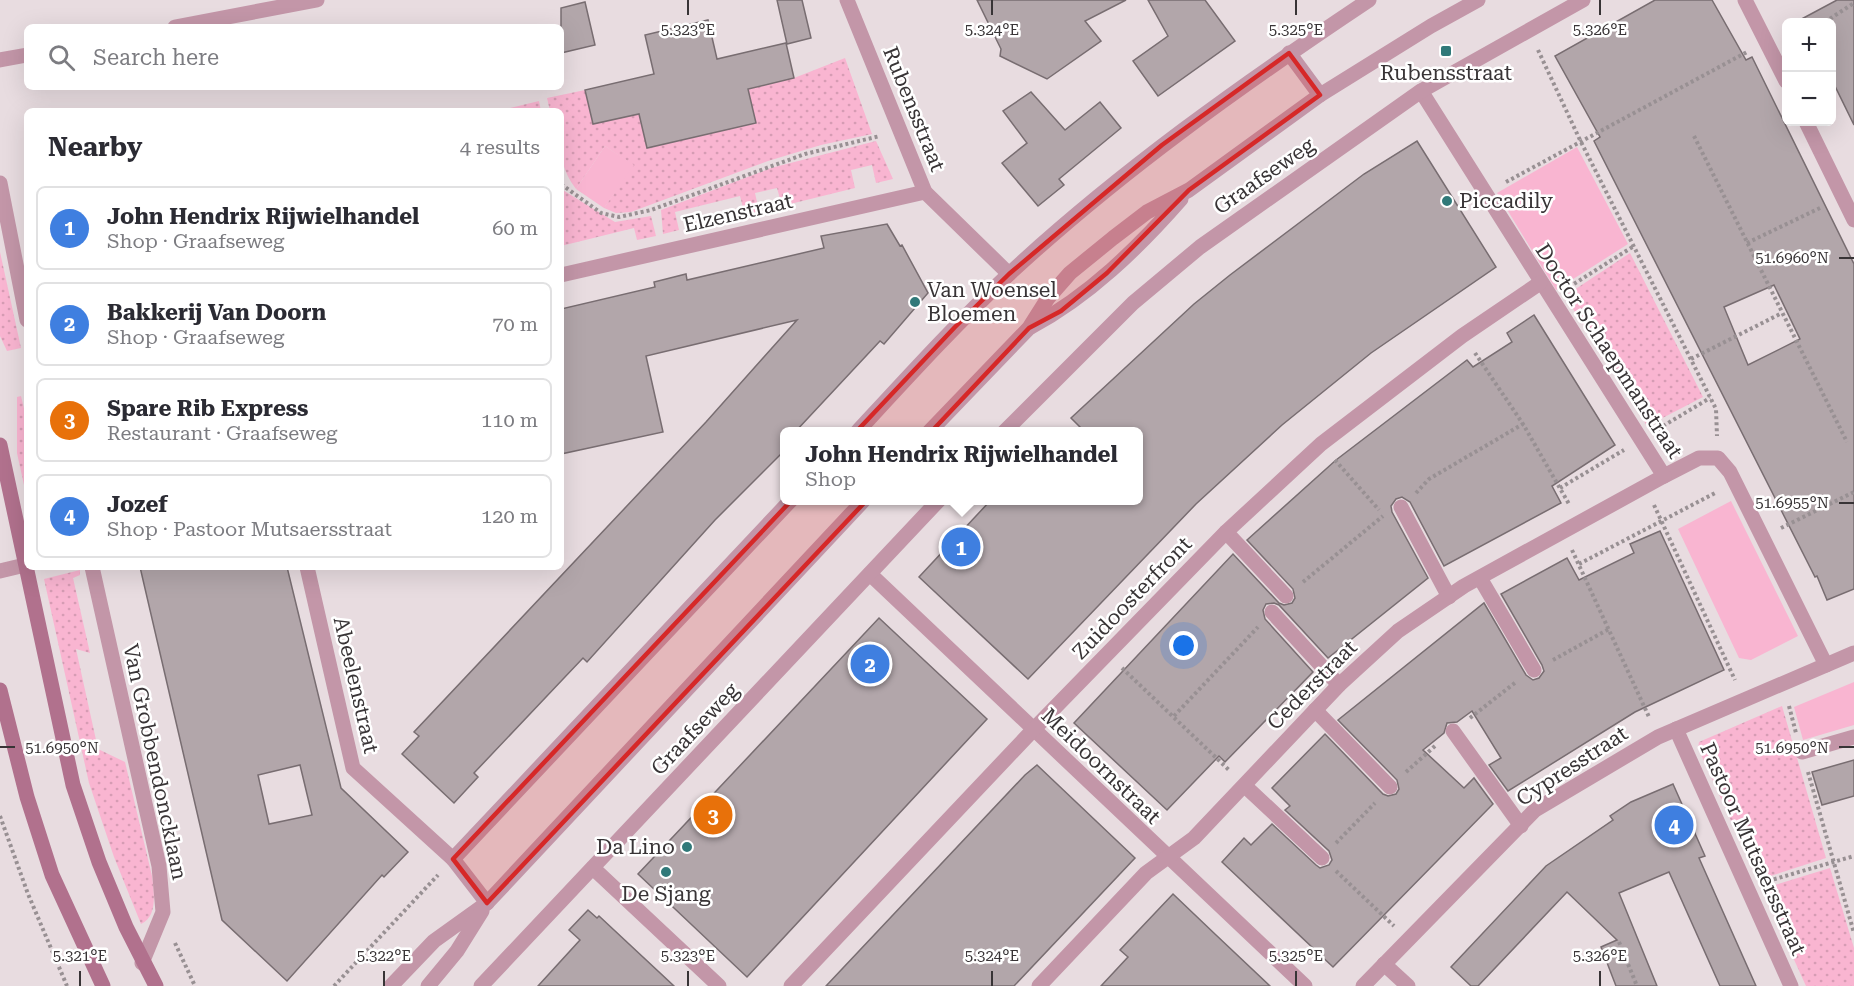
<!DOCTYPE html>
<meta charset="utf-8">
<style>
:root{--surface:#fff;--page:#f2f2f3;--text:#2b2b33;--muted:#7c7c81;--line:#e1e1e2;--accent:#307979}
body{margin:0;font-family:"Roboto Serif",serif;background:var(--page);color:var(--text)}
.controls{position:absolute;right:18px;top:18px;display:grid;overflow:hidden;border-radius:9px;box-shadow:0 6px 24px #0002}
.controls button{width:54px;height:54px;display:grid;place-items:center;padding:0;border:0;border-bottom:2px solid var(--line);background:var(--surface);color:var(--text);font:30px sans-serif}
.you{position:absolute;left:1184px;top:646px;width:21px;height:21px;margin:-15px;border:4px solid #fff;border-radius:50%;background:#1a73e8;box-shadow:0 0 0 9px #1a73e833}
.badge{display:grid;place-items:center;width:39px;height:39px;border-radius:50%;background:var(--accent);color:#fff;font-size:20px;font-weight:700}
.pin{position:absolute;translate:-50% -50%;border:3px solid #fff;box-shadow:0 2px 6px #0006}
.popup{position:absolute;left:780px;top:427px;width:363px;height:78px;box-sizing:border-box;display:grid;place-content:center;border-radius:9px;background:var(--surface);filter:drop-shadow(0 2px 4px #0005);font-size:20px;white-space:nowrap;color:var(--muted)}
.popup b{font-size:22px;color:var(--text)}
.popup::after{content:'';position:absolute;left:50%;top:100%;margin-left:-12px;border:12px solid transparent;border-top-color:var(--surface)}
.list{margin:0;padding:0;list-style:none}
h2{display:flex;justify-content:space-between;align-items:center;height:78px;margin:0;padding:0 24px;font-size:26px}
h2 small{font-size:20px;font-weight:400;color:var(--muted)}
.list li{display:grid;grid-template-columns:39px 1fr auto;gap:18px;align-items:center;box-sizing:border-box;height:84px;margin:0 12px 12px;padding:0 12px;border:2px solid var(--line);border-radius:9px}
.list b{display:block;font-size:22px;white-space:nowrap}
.list p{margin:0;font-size:20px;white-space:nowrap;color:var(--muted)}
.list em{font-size:20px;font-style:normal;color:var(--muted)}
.icon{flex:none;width:33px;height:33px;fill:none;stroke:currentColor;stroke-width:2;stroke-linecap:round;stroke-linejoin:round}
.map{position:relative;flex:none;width:1854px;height:986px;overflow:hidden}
.search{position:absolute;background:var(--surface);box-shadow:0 6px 24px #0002;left:24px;top:24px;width:540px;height:66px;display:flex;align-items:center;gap:15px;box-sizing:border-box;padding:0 21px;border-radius:9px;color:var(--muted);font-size:22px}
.panel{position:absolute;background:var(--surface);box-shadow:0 6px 24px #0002;left:24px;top:108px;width:540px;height:462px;border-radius:9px}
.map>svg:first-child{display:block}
.grass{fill:url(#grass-dots)}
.park{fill:#f9b5d1}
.building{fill:#b2a6aa;stroke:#786d71;stroke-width:1.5;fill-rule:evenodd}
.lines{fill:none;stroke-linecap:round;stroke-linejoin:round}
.path{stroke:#989093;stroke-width:4;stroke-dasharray:3 3;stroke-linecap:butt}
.service{stroke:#c396a8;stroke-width:15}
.minor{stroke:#c396a8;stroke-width:15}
.tertiary{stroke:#c396a8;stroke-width:15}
.secondary{stroke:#b1718d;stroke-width:15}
.marked{fill:#d62828;fill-opacity:0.2;stroke:#d62828;stroke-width:4.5;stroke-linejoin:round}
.ticks{fill:none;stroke:#383436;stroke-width:2}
.poi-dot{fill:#307979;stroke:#fff;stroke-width:2}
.labels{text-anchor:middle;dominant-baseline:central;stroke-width:5;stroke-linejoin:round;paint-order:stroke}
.poi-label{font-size:21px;fill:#383436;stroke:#fff}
.street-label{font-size:21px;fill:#383436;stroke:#fff}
.ticks-label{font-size:15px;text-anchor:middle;fill:#383436;stroke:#fff;stroke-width:5;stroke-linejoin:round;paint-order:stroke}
</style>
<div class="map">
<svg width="1854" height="986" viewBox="0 0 1854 986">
<defs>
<pattern id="grass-dots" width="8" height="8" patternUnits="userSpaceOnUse" patternTransform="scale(1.5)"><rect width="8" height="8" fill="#f9b5d1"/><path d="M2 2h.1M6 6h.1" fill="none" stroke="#d69cb4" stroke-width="1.8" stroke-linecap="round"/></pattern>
</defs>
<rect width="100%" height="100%" fill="#e8dce0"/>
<g class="grass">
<path d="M845,58L872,134L821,145L768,161L631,212L616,213L604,208L633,165L605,146L576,189C556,162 561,143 561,111H550L547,98L585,90L593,124L639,114L648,148L755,123L748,89L794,78Z"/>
<polygon points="539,101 541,111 502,111 502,110"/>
<polygon points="876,141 893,179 876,183 872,165 851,170 855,188 782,206 777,188 755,193 759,211 745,215 740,196 675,212 679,230 663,234 661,210 771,168"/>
<polygon points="561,189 615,222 651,216 656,236 637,240 634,228 561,246"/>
<polygon points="0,252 21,348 7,351 0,336"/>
<polygon points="1630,253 1703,397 1647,426 1565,296"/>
<polygon points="21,396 27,421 27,499 17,453 17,397"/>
<path d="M80,570V575L73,578L90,653L76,649L98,749L125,762L152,876C154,891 158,917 141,924L114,857L89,783L44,579Z"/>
<polygon points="1782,706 1826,858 1758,880 1698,748 1699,742"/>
<polygon points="1830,868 1854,948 1854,986 1806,986 1762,889"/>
</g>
<g class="park">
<polygon points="605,146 634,165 604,208 576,189"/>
<polygon points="1577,147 1628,244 1556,290 1497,193"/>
<polygon points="1731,501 1798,636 1751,660 1739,658 1678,529"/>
<polygon points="1854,682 1854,725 1803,740 1794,707"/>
</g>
<g class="building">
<polygon points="777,0 802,0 811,38 787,44"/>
<polygon points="977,0 1126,0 1085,21 1101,41 1047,79 1000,56 1001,49"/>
<polygon points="1148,0 1205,0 1235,41 1158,96 1133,61 1168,36"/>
<path d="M1655,0H1712L1746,60L1752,57L1854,264V589L1827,600L1817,576L1815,577L1594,141L1600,137L1555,56ZM1774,285L1800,339L1748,365L1724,307Z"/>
<polygon points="1837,0 1854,0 1854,125 1832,80 1832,22 1796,22"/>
<polygon points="585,2 595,45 561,53 561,8"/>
<polygon points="708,20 717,59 786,43 794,78 748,89 756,123 647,148 639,114 593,124 585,90 654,74 645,35"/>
<polygon points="1031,92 1065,130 1100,102 1121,128 1059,179 1064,185 1038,206 1002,163 1027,143 1003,111"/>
<polygon points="1417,141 1496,267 1371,353 1282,425 1196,504 1028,679 919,577 990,501 1138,501 1138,432 1085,432 1071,418 1194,304 1230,275 1364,174"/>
<polygon points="887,224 900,246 902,245 928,293 884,344 880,341 795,432 784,432 784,451 715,520 587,662 583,658 564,678 474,773 478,777 454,803 402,754 419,736 414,732 706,422 797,320 646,356 663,432 561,454 561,309 655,287 654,282 686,274 687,280 824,248 821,236"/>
<polygon points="1534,315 1615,445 1552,486 1561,503 1444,566 1410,502 1402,497 1396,499 1391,506 1392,512 1428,578 1328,658 1279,605 1274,603 1266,604 1263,610 1265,619 1313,672 1225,762 1219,756 1167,810 1074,723 1233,554 1279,603 1284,605 1292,603 1295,598 1293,589 1247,540 1336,460 1467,360 1473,367 1512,342 1507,333"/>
<polygon points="1660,531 1724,670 1635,712 1508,791 1489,765 1501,758 1472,711 1457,722 1447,723 1444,733 1423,750 1464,788 1474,778 1493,804 1333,967 1222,862 1244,838 1251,845 1272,824 1316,865 1320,868 1329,865 1332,860 1329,851 1285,810 1290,806 1272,788 1325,734 1383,794 1388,796 1396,794 1399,789 1397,780 1338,720 1484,603 1526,675 1533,680 1539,678 1544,671 1542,665 1501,594 1567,558 1579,580 1634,553 1630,544"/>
<path d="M140,567H287L341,788L408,852L384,877L382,875L287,981L222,920ZM300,765L312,815L269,824L258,775Z"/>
<polygon points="879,618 987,719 747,977 638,874"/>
<polygon points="1854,760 1854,796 1822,805 1812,772"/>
<polygon points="1037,765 1135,858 1014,986 826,986 1025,775"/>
<polygon points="1673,784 1705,856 1699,858 1756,986 1720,986 1669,872 1619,893 1657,986 1616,986 1601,947 1617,940 1567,892 1478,986 1471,986 1451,967 1546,866 1613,820 1610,816 1631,802"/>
<polygon points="1173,894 1216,935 1270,986 1101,986 1128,957 1120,950"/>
<polygon points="588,910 597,918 599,916 674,986 538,986 580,940 569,930"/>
</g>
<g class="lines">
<g class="path">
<polyline points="1825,22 1854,3"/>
<polyline points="1538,50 1580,140 1716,409 1717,436"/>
<polyline points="1694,136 1847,442"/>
<polyline points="1506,182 1747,52"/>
<polyline points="561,184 601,213 619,217 651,210 805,154 880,136"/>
<polyline points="1747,243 1822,207"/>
<polyline points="1569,287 1634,246"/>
<polyline points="1475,353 1523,424 1569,504"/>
<polyline points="1691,359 1782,313"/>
<polyline points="1658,429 1710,398"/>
<polyline points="1335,460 1379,510"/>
<polyline points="1560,488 1624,450"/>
<polyline points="1416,493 1429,479 1523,424"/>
<polyline points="1654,505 1735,680"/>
<polyline points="1781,528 1854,492"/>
<polyline points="1572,550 1649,717"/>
<polyline points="1579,564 1717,492"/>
<polyline points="1303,582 1383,516"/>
<polyline points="1553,660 1609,629"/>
<polyline points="1122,668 1230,771"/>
<polyline points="1789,706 1796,733"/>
<polyline points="1174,716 1258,627"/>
<polyline points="1470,718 1516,682"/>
<polyline points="1406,772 1436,745"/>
<polyline points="1808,772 1854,933"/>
<polyline points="0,816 28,894 67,986"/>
<polyline points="1336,843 1375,803"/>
<polyline points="1336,871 1394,926"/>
<polyline points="1768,881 1854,856"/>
<polyline points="1619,942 1637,986"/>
<polyline points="175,943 195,986"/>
<polyline points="334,986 438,875"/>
</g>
<g class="service">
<polyline points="1401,507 1449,597"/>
<polyline points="1226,532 1286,596"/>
<polyline points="0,571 25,565"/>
<polyline points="1480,578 1534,670"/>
<polyline points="1272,612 1339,685"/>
<polyline points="1315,710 1390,787"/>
<polyline points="1453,731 1521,826"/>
<polyline points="1245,786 1322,858"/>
</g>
<g class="minor">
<polyline points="847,0 925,192 1009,274"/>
<polyline points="1745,0 1786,81"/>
<polyline points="175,27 317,0"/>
<polyline points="1289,53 1320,95"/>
<polyline points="0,60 27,55"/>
<polyline points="1421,91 1664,476 1699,458 1718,458 1730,472 1826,665"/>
<polyline points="1806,122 1854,220"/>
<polyline points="0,183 27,320"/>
<polyline points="561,275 925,192"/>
<path d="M857,432C906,379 955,325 1008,275C1119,172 1243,84 1369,0"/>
<polyline points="1004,432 1133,303 1200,247 1421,91 1583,0"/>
<polyline points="92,567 159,866 163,912 142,963"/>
<polyline points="307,567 353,768 453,859 487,903"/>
<polyline points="870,574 1305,986"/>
<polyline points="1676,729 1791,986"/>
<polyline points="1802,752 1854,737"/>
<polyline points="453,859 791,500"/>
<polyline points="593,868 719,986"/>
<polyline points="1384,964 1408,986"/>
<polyline points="481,986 939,500"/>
<polyline points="791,986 1033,730 1226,532 1321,444 1462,336 1540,283"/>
<polyline points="1039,986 1146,873 1194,838 1339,685 1398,631 1464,586 1664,476"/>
<polyline points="1363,986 1535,810 1658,737 1854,653"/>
</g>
<g class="tertiary">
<path d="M1031,327C1089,296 1138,248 1181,199"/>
<polyline points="929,432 1029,328 1048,298 1070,273 1113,238 1147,212 1189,190 1320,95 1431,26 1478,0"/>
<polyline points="391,986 434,941 487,903 864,500"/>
<polyline points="428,986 457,951 482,911"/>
</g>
<g class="secondary">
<polyline points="0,445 73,785 99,862 126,927 156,986"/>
<polyline points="0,690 27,797 52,875 103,986"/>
</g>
</g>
<path class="marked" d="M1289,53L1320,95L1189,190L1107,273L1061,311L1029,328L487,903L453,859L955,327L1009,274L1162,145Z"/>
<path class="ticks" d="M688,0V15M992,0V15M1296,0V15M1600,0V15M1839,258H1854M1839,503H1854M0,747H15M1839,747H1854M80,971V986M384,971V986M688,971V986M992,971V986M1296,971V986M1600,971V986"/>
<g class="poi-dot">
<rect x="1440" y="45" width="12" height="12" rx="3"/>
<circle cx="1447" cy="201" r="6"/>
<circle cx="915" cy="302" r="6"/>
<circle cx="687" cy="847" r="6"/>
<circle cx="666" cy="872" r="6"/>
</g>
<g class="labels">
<g class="poi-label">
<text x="1446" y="73">Rubensstraat</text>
<text x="1459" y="201" text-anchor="start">Piccadily</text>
<text x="927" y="290" text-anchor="start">Van Woensel<tspan x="927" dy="24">Bloemen</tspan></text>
<text x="675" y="847" text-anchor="end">Da Lino</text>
<text x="666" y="894">De Sjang</text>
</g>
<g class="street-label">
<text transform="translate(914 109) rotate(68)">Rubensstraat</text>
<text transform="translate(1264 176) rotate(-35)">Graafseweg</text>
<text transform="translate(738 213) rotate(-13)">Elzenstraat</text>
<text transform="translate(1609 351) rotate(57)">Doctor Schaepmanstraat</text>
<text transform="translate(1132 598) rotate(-46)">Zuidoosterfront</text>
<text transform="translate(356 685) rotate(77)">Abeelenstraat</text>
<text transform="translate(1312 685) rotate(-45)">Cederstraat</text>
<text transform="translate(695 729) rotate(-47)">Graafseweg</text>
<text transform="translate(155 762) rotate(78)">Van Grobbendoncklaan</text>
<text transform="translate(1101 766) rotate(44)">Meidoornstraat</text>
<text transform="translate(1572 766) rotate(-33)">Cypresstraat</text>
<text transform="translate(1753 849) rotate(66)">Pastoor Mutsaersstraat</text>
</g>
</g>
<g class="ticks-label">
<text x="688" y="35">5.323°E</text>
<text x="992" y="35">5.324°E</text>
<text x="1296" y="35">5.325°E</text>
<text x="1600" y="35">5.326°E</text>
<text x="1792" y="263">51.6960°N</text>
<text x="1792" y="508">51.6955°N</text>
<text x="62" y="753">51.6950°N</text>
<text x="1792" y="753">51.6950°N</text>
<text x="80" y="961">5.321°E</text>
<text x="384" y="961">5.322°E</text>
<text x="688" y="961">5.323°E</text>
<text x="992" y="961">5.324°E</text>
<text x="1296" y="961">5.325°E</text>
<text x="1600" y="961">5.326°E</text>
</g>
</svg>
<div class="controls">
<button>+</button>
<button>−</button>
</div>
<div class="you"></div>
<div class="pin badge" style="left:961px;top:547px;background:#3f7fe0">1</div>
<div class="popup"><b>John Hendrix Rijwielhandel</b>Shop</div>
<div class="pin badge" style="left:870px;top:664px;background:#3f7fe0">2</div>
<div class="pin badge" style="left:713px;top:815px;background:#e8710a">3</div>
<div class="pin badge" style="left:1674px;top:825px;background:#3f7fe0">4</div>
<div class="search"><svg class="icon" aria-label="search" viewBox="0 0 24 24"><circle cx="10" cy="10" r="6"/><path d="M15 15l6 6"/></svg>Search here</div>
<section class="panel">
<h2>Nearby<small>4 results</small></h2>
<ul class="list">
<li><span class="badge" style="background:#3f7fe0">1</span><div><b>John Hendrix Rijwielhandel</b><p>Shop · Graafseweg</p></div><em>60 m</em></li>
<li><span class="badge" style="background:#3f7fe0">2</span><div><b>Bakkerij Van Doorn</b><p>Shop · Graafseweg</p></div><em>70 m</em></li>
<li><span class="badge" style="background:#e8710a">3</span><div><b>Spare Rib Express</b><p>Restaurant · Graafseweg</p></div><em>110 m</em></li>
<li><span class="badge" style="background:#3f7fe0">4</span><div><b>Jozef</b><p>Shop · Pastoor Mutsaersstraat</p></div><em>120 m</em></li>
</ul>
</section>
</div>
